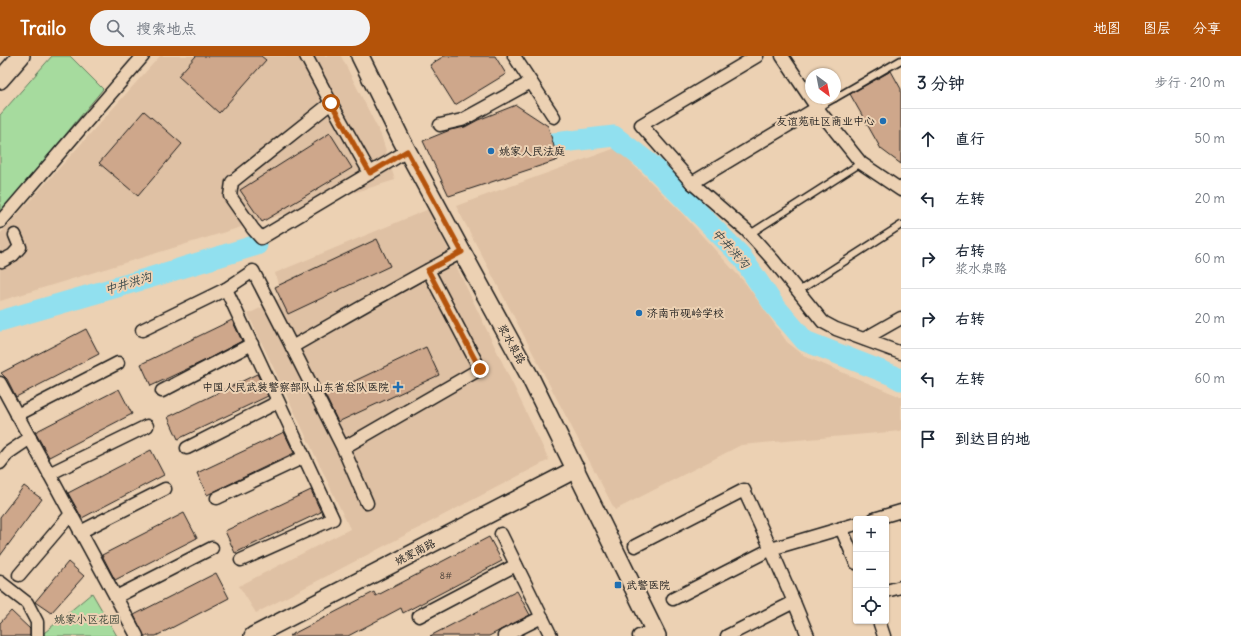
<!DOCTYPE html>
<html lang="zh">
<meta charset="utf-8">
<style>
:root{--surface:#fff;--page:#f2f2f3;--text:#1f2937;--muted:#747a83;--line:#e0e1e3;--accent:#b45309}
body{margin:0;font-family:Delius,"LXGW WenKai TC",sans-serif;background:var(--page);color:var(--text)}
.controls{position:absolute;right:12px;bottom:12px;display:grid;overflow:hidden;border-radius:4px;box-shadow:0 1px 3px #0004}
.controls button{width:36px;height:36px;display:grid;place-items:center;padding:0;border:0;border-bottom:1px solid var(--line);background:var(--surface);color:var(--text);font:20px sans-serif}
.compass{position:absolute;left:805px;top:12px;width:36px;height:36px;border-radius:50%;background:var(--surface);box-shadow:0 1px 3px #0004;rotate:148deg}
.stop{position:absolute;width:12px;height:12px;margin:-9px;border:3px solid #b45309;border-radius:50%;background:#fff}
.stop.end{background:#b45309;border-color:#fff;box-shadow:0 1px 4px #0008}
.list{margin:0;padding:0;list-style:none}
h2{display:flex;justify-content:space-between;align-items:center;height:52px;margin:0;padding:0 16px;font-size:17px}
h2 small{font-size:13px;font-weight:400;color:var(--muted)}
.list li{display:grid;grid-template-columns:26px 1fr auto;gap:12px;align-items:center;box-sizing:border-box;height:60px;padding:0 16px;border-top:1px solid var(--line)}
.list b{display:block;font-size:15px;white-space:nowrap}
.list p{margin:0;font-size:13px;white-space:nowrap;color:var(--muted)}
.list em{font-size:13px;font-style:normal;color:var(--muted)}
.icon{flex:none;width:22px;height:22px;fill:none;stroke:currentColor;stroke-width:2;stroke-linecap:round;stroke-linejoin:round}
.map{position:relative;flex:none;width:901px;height:580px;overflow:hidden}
header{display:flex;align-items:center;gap:24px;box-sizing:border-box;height:56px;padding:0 20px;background:var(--accent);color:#fff}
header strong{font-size:19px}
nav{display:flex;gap:22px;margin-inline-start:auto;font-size:14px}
.search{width:280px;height:36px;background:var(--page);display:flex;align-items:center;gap:10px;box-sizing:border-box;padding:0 14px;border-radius:22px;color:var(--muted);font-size:15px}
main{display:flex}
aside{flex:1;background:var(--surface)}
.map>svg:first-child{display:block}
.built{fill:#dfc1a4}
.green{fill:#a6db9e;stroke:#617c5d}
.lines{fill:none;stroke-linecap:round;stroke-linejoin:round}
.river{stroke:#91e0ef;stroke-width:21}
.building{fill:#cea78b;stroke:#1c1c1c}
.lane-casing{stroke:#1c1c1c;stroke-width:9}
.street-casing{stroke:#1c1c1c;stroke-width:15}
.secondary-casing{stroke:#1c1c1c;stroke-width:20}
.lane{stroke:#ecd1b3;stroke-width:6}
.street{stroke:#ecd1b3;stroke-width:12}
.secondary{stroke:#ecd1b3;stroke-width:17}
.route{stroke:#b45309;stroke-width:5}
.poi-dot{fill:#1f6fb2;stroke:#ecd1b3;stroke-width:1.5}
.labels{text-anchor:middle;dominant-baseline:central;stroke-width:4;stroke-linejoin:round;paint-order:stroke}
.number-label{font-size:9px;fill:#483f38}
.poi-label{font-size:11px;fill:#1c1c1c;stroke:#ecd1b3;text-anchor:start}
.street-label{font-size:11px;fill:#1c1c1c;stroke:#ecd1b3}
.park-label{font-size:11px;fill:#384236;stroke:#ecd1b3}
.water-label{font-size:12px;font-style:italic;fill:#334346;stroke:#ecd1b3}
</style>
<header>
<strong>Trailo</strong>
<div class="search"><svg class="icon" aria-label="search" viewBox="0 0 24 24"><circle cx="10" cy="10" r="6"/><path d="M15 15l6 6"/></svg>搜索地点</div>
<nav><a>地图</a><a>图层</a><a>分享</a></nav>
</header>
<main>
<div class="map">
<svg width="901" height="580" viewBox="0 0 901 580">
<rect width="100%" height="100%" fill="#ecd1b3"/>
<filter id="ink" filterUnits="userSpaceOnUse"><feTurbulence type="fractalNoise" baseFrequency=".025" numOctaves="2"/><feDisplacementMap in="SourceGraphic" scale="8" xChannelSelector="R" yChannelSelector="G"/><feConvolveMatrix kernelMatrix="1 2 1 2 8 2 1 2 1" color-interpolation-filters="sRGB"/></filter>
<g filter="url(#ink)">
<g class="built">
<polygon points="160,0 341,0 381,79 395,124 0,245 0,178"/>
<polygon points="616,92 675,150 746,228 787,286 806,301 901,341 901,375 741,389 615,454 456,150"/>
<polygon points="429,153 549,404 256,557 239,530 350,473 248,258 281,242 275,217"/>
</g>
<g class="green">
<polygon points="52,0 70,0 103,33 0,158 0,59"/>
<polygon points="92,537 117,580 44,580 44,577"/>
</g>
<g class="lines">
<g class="river">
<polyline points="554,87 614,80 649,107 741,200 774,249 805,285 892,319 901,324"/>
<polyline points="0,265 152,221 257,189"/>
</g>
</g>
<g class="building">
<polygon points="196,0 261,0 266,4 219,57 178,20"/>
<polygon points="444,0 495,0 506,18 455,49 430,9"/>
<polygon points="891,15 901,33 901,108 881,93 850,38"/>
<polygon points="516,49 548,70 558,104 449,140 423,85 450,74 465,71 478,64"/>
<polygon points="144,55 182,88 138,140 99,107"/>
<polygon points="330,77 352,112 262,166 240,134"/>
<polygon points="377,183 390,210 288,258 275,231"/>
<polygon points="232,264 242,285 204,305 151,330 141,308"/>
<polygon points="86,273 99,298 16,341 7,323 1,317"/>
<polygon points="426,291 439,319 338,366 325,339"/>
<polygon points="257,318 268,340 178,383 168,361"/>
<polygon points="119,333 132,358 49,401 35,376"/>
<polygon points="284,376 294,397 207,439 197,417"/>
<polygon points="151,394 164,419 82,462 68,437"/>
<polygon points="24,430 42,443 0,500 0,461"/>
<polygon points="311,434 321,456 235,497 225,475"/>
<polygon points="184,457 197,482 115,524 102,499"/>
<polygon points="489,481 502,505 403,557 401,552 348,580 289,580 374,536 376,540"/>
<polygon points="68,506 84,520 51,557 35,546"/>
<polygon points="216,517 229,542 156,580 144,580 134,559"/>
<polygon points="517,535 530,559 489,580 430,580"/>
<polygon points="11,555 30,573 30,580 0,580 0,567"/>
</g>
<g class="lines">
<g class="lane-casing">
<g id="lane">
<polyline points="835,42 901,4"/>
<polyline points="817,52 835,42"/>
<polyline points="750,178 861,107"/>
<polyline points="797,236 901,169"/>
</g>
</g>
<g class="street-casing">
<g id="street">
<polyline points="306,0 331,47 232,126 230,140 253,173 261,182 407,95"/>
<polyline points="514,0 554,61"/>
<polyline points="782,0 817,52 861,107 901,134"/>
<polyline points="331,47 370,117"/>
<polyline points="817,52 692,127 746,174 773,204 823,266 836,273 901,297"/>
<polyline points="440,69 462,64 531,26"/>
<polyline points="692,127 641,69 757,0"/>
<polyline points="0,166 143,0"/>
<polyline points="0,203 2,205 13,199 20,191 15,179"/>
<path d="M428,214L480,313L343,392L292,291C348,259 404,226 462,196"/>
<polyline points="142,274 226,233"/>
<polyline points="864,283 901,262"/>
<polyline points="0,327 137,580"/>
<polyline points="162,335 252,288"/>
<polyline points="17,359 118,307"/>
<polyline points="187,392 278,346"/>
<polyline points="343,392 367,447"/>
<polyline points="0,407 8,397 30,382"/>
<polyline points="49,418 147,370"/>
<polyline points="217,442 304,401"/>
<polyline points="874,463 901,455"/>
<polyline points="841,472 856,507"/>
<polyline points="80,476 165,433"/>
<polyline points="501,478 551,580"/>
<polyline points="635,490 744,434 771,493 856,468"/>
<polyline points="241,504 333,463 226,233 253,215 292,291"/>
<polyline points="19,519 71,458"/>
<polyline points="0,526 27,547 37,566 37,580"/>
<polyline points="886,535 901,531"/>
<polyline points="116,541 212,492"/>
<polyline points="673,543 771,493 794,546"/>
<polyline points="419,560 516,509"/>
<polyline points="879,565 884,580"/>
<polyline points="504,580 542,561"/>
<polyline points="639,580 654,574"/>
<polyline points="727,580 794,546 808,580"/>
</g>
</g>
<g class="secondary-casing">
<g id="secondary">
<polyline points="360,0 402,85 462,196 530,321 657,580"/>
<polyline points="0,24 21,0"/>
<polyline points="253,580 576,413"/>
</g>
</g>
<use href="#lane" class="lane"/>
<use href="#street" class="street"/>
<use href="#secondary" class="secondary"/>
</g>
</g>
<g class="lines" filter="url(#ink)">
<polyline class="route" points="331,47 370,117 407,95 462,196 428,214 480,313"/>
</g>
<g class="poi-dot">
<circle cx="883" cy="65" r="4"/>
<circle cx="491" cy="95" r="4"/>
<circle cx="639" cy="257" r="4"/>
<path d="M396 325h4v4h4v4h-4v4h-4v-4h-4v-4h4z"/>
<rect x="614" y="525" width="8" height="8" rx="2"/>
</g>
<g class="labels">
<g class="number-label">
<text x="446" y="519">8#</text>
</g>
<g class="poi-label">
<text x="875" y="65" text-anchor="end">友谊苑社区商业中心</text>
<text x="499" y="95">姚家人民法庭</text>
<text x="647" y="257">济南市砚岭学校</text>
<text x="389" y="331" text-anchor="end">中国人民武装警察部队山东省总队医院</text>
<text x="626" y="529">武警医院</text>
</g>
<g class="street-label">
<text transform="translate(512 288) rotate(61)">浆水泉路</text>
<text transform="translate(415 496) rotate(-27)">姚家南路</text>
</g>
<g class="park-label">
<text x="87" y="563">姚家小区花园</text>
</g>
<g class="water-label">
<text transform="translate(731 192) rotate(48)">中井洪沟</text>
<text transform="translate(128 227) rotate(-17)">中井洪沟</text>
</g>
</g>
</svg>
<div class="controls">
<button>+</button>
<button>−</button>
<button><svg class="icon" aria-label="locate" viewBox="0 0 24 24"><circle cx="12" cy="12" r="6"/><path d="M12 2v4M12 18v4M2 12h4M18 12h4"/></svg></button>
</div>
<svg class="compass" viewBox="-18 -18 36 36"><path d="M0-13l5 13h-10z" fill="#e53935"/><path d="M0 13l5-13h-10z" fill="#747a83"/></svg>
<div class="stop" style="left:331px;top:47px"></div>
<div class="stop end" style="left:480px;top:313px"></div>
</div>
<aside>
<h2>3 分钟<small>步行 · 210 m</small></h2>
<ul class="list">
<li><svg class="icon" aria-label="ahead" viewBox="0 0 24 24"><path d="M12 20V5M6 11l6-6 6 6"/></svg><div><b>直行</b></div><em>50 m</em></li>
<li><svg class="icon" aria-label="left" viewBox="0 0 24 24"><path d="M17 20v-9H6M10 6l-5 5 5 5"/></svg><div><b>左转</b></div><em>20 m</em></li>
<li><svg class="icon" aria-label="right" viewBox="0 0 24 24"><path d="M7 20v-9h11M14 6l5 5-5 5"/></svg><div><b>右转</b><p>浆水泉路</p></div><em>60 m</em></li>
<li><svg class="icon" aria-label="right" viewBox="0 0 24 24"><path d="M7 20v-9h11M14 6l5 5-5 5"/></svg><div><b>右转</b></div><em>20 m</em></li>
<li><svg class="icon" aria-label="left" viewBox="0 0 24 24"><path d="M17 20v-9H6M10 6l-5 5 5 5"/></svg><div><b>左转</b></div><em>60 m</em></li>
<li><svg class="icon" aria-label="arrive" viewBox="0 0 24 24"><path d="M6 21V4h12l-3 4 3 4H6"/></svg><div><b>到达目的地</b></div></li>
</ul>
</aside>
</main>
